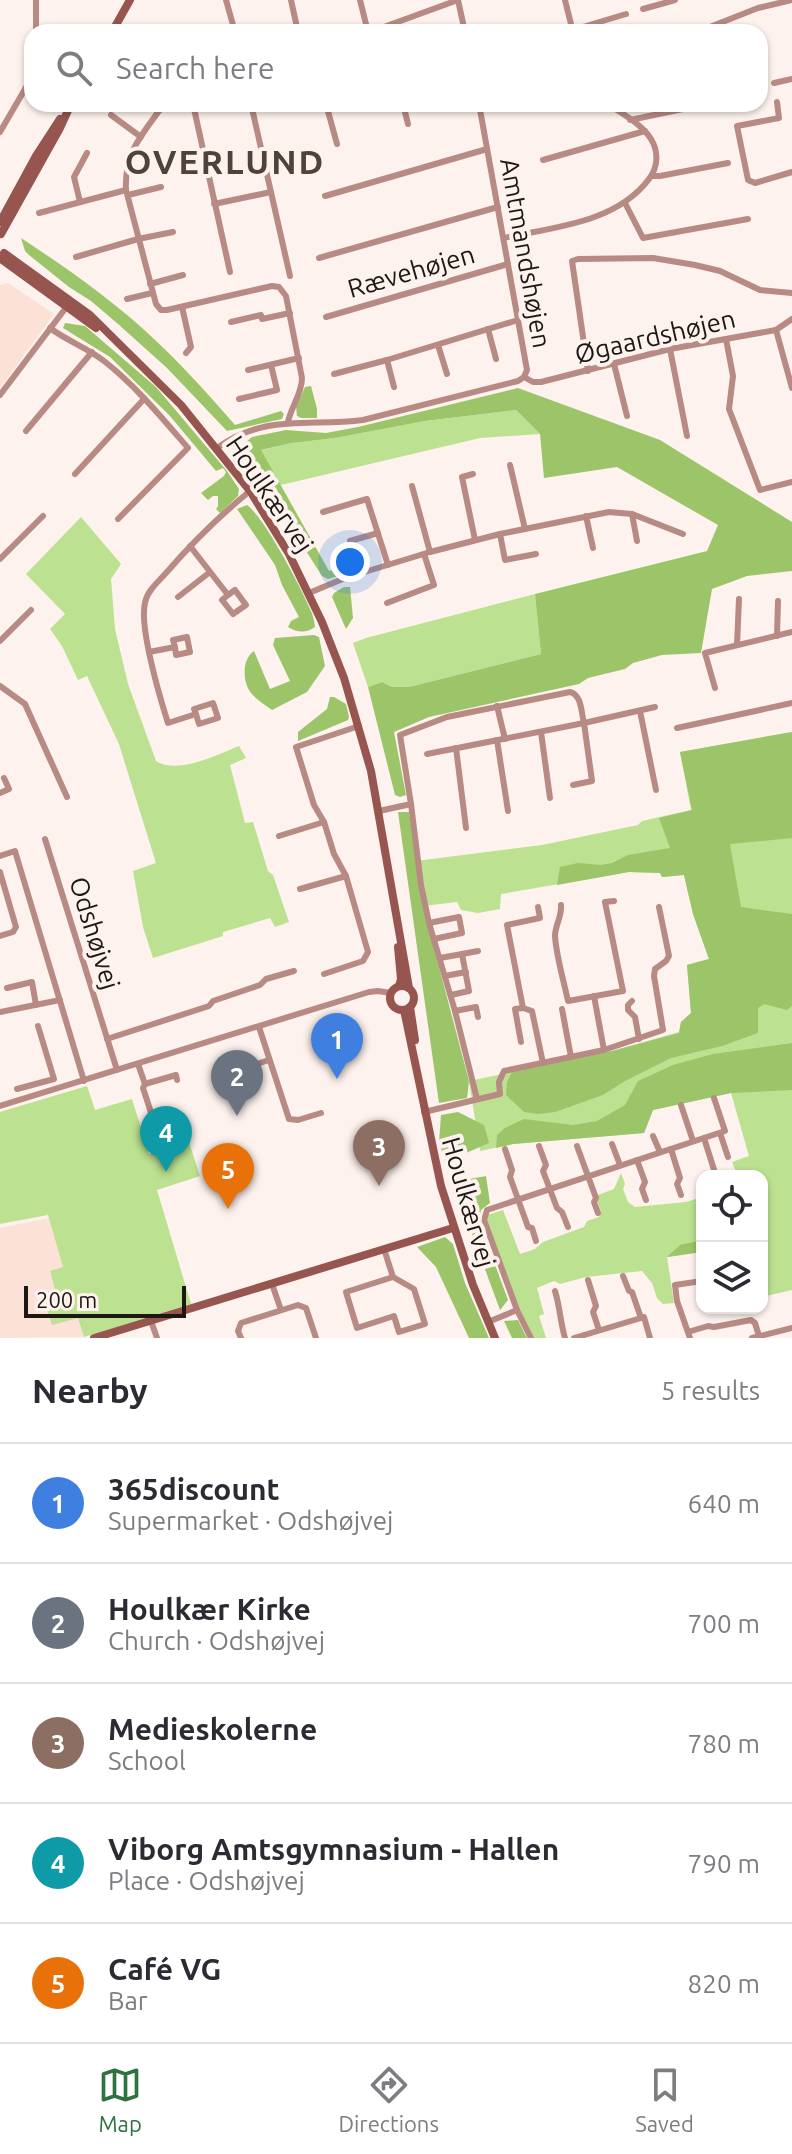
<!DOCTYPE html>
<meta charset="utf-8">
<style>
:root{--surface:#fff;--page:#f2f2f3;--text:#2b2b33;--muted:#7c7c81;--line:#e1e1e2;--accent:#2d733f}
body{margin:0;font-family:Ubuntu,sans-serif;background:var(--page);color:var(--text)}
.controls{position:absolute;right:24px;bottom:24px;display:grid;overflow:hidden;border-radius:16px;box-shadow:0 2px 6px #0004}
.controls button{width:72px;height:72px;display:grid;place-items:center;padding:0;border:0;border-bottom:2px solid var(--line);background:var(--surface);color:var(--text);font:40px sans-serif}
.scale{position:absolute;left:24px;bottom:20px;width:162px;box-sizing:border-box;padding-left:8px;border:4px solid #1e1815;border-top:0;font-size:22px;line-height:28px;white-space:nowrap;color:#1e1815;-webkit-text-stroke:6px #fdf2ed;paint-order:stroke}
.you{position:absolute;left:350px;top:562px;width:28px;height:28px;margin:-20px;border:6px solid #fff;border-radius:50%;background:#1a73e8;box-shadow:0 0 0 12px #1a73e833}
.badge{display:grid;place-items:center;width:52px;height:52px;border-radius:50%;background:var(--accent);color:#fff;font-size:26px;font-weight:700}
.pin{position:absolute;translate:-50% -66px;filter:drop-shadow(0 2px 4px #0008)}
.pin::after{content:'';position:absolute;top:42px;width:28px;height:24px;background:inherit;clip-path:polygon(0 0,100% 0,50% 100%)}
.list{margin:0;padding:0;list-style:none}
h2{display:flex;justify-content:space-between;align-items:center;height:104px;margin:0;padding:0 32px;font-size:34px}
h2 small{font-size:26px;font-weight:400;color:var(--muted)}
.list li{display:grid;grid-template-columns:52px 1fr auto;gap:24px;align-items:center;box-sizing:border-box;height:120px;padding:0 32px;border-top:2px solid var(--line)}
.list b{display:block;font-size:30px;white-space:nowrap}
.list p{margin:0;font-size:26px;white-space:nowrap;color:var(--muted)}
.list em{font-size:26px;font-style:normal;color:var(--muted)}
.icon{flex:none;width:44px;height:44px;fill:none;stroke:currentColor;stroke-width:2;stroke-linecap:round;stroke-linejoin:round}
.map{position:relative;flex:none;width:792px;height:1338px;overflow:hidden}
.search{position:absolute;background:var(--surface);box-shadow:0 2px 6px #0004;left:24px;right:24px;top:24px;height:88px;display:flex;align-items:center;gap:20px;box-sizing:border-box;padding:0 28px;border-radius:24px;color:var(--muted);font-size:30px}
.sheet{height:704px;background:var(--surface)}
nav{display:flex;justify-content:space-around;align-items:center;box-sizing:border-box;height:112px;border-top:2px solid var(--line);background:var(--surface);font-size:22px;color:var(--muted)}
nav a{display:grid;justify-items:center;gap:4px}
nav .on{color:var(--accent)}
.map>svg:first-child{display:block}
.built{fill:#fce1d6}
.green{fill:#bce190}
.forest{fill:#9cc569}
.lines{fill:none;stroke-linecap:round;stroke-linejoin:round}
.street{stroke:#b88a84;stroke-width:6}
.secondary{stroke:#96564f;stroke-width:8}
.labels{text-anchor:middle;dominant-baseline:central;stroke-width:8;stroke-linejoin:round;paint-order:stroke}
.street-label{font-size:26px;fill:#1e1815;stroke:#fdf2ed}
.district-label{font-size:34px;font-weight:bold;letter-spacing:2px;fill:#50413a;stroke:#fdf2ed}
</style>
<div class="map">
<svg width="792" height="1338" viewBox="0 0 792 1338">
<rect width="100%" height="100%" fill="#fdf2ed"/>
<g class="built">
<polygon points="8,283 54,314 0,388 0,285"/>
<polygon points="49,1218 64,1267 55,1289 42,1294 78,1317 84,1337 0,1338 0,1228"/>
</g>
<g class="green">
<polygon points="516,410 540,434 480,438 281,485 246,454 292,443 335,438 425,421"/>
<path d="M81,517L121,564L111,579L115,629L128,684L156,761C177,775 217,755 239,746L246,758L230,765L245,823L253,822L268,871L273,875L289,922L275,927L270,918L223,932V936L153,958L143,927L133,871L156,863L119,744L87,676L78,680L62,646L50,629L65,614L26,574Z"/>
<polygon points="535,594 541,654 409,687 392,687 382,682 368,687 353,643 366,638"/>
<polygon points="792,732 792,1290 762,1297 762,1176 733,1176 736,1172 732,1162 749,1156 731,1093 653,1110 644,1133 513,1144 480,1151 469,1081 612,1051 679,1032 681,1022 691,1013 687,965 709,959 693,914 684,875 662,877 660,873 629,872 501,894 500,909 478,913 461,910 457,902 423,906 416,861 542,845 638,825 642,821 691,810 680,752"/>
<polygon points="87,1086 95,1110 132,1099 149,1154 189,1142 200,1176 157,1190 191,1304 84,1337 78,1318 52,1325 42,1294 55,1289 50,1271 63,1267 48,1215 0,1224 0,1112"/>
<polygon points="621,1173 625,1184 623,1189 628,1202 635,1207 686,1202 702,1197 702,1252 667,1257 674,1303 663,1304 657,1298 652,1283 642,1271 586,1277 560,1284 554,1281 537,1288 544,1314 539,1316 546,1338 534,1338 518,1306 486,1223 487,1215 503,1210 520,1254 535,1249 543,1242 584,1227 587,1221 599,1217 601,1212 597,1200 598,1195 614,1189"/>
</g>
<g class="forest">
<path d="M21,238C68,269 114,301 154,339C183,366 209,395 235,425L281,411L284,414L282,419L227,431L167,368L118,324L91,301L69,287L29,255L25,251Z"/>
<polygon points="65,323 85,326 156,387 227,471 239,489 238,496 220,513 216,509 218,506 218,496 213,496 208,500 201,493 224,476 226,472 223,468 216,471 170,416 110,357 63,328"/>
<polygon points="311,386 317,409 317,418 301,418 297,416 296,407 305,387"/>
<polygon points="518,388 660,440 792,522 792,571 747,576 712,589 701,653 662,655 633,663 625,669 588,678 579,684 429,717 394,732 406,795 400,797 395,795 368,687 382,682 392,687 409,687 541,654 535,594 707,551 718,525 617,467 544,478 540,434 516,410 425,421 335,438 292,443 261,450 329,571 346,566 350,568 350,573 328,579 322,576 240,447 252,437 286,430 326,433 358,427"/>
<path d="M247,505C264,517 301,587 310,609C313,614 314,621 315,627C306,633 298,633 288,627L291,621L299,617L282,585L275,565L237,509Z"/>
<polygon points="344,587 350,587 353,618 346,629 332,597 334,593"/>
<path d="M314,635L319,637L325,666L307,692L272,710C265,705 256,699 251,693C242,681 242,659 254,651L270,689L290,681L273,645L275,638Z"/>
<polygon points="330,697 334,697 346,704 349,717 348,720 298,741 298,732 327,709"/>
<polygon points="792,732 792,838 730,844 741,907 792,914 792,1006 787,1010 764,1004 758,1008 758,1033 722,1046 671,1058 625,1081 603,1095 555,1112 538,1114 524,1112 506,1095 507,1082 512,1072 612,1051 679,1033 681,1022 691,1013 687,965 709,959 693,914 684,875 662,877 660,873 629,872 557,885 560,867 578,863 601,865 612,863 628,855 670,848 659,818 692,810 680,752"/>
<polygon points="398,812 409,812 423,906 469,1081 467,1098 439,1103"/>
<polygon points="792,1043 792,1090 731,1093 653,1110 644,1133 513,1144 496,1148 497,1135 505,1128 524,1119 573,1125 597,1121 625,1105 638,1081 673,1065 713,1054"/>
<polygon points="458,1112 484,1125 489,1143 445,1162 439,1142 441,1115"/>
<polygon points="486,1176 490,1203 481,1210 479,1221 508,1300 500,1310 453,1182"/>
<polygon points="445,1237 453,1244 465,1283 489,1338 469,1338 436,1267 417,1247"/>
<polygon points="702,1240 702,1252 667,1257 680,1245"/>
<polygon points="518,1320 527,1338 512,1338 504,1321"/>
</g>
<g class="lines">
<g class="street">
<polyline points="36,0 36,32"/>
<polyline points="226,0 235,32"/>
<polyline points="291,0 298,32"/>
<polyline points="360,0 368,32"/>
<polyline points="458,0 465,32"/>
<polyline points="565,0 573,32"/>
<polyline points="643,9 675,0"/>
<polyline points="370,32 458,0"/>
<polyline points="566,32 626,14"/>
<polyline points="697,32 758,8 792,0"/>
<polyline points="774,83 792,79"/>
<polyline points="777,102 779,118 737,126 748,180 755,183 792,172"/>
<path d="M164,104C143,134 124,151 126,190L156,304L161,310H167L272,286L279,287L286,296L302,378C302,394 291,407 288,422"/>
<polyline points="193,104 230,272"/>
<polyline points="251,104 290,276"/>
<polyline points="326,104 337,144"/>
<polyline points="403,104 408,124"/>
<polyline points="111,115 141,137"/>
<polyline points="630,120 707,104"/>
<polyline points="0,132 32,77"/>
<polyline points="543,160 645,131"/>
<polyline points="652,176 660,176 728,163"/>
<polyline points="128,195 161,187"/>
<polyline points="325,196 487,149"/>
<polyline points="80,202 74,177 87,153"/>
<polyline points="625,203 643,238 748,219"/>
<polyline points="214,204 271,192"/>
<polyline points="39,213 126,190"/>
<path d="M504,238C554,227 616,223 649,179C658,167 659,152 651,139C642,124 622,114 608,104"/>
<polyline points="76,257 138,239 173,232"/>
<polyline points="319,258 498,207"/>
<polyline points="150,284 183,275"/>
<polyline points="127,299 152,293"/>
<polyline points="182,307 191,347 186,353"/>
<polyline points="326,317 508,264"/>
<polyline points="231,322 261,315 262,319 290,313"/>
<path d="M50,328C67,341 88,348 104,361C136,386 162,418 188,448L118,519"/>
<polyline points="488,329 496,359"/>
<polyline points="776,330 792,388"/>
<polyline points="726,339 733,376 729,409 760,490 792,482"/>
<polyline points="438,345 447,374"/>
<polyline points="670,349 687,436"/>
<polyline points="387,360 394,387"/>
<polyline points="614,364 627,416"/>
<polyline points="248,370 299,358"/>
<polyline points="588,371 572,261 578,259 653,258 695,265 720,271 760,290 792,293"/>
<polyline points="334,374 387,360 518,320"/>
<polyline points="524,377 533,382 541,382 670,349 776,330 792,319"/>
<polyline points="0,395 68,305"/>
<polyline points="239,399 277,390 271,365"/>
<polyline points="26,431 92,352"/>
<path d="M217,448C266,413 308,427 363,420L518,381L524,377L527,370L479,104"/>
<polyline points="510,465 525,529"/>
<polyline points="75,474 144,399"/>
<polyline points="473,474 462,477 475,540"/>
<polyline points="412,486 430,552"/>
<polyline points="323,512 367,499 388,565"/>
<polyline points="632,514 637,541"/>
<polyline points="586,516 593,548"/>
<polyline points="500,534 505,560 536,554"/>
<polyline points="350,541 378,533"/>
<polyline points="190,546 228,595 222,600 233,614 246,605 235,590 228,595"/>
<polyline points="0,559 43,516"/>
<polyline points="309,593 345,578 430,552 500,534 609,512 632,514 683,534"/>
<polyline points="178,597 210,572"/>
<polyline points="387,603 434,585 424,554"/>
<polyline points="777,636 778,601"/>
<polyline points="0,641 31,610"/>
<polyline points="737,645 739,599"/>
<polyline points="149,652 175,647 176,655 190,652 187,637 173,640 175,647"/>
<polyline points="0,686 25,704 67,797"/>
<polyline points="715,688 705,653 792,632"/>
<polyline points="497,706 505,739"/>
<polyline points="640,711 656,790"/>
<path d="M196,714L199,724L218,718L213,703L194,709L196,714L168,723C160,698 139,627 145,603C147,591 158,582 166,573C192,543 219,516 250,491"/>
<polyline points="677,728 792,703"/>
<polyline points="541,732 550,798"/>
<polyline points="497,740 508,811"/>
<polyline points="456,748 466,828"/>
<polyline points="427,754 584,723 592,781 573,785"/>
<polyline points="0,793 9,789 4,778"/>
<polyline points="411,804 421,885 429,923 455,1011 477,1099"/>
<path d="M379,811L411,804L400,735L447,717L570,692C582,695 581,712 584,723L655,707"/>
<polyline points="279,836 324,822"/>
<polyline points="45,839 117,1070"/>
<polyline points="0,856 15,851 84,1081"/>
<polyline points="0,872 16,927 13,932 0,936"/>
<polyline points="300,889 346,876"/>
<path d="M561,905C562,917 555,925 555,936C556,955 564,982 568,1001L623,991L605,902L614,901"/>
<polyline points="538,907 540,918 507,925 523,1008 532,1011 543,1063"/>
<polyline points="429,923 459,917 462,933 434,939"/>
<polyline points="462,954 478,951"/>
<polyline points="440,958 462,954 469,991 451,995"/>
<polyline points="324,974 363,961 368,952 346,876 334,854 324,822 314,805 296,747 359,726"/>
<polyline points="445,976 466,972"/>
<polyline points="7,988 32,982 36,1005"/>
<polyline points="594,996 604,1050"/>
<polyline points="632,1001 628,1005 628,1010 635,1017 639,1039"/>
<polyline points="562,1009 571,1057"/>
<polyline points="455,1011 476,1007 478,1017"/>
<polyline points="0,1012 60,1000"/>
<polyline points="259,1027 289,1119 298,1120 321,1113"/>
<polyline points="107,1039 209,1006 213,1001 260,985 266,979 294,971"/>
<polyline points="521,1042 515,1009 523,1008"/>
<polyline points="138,1064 145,1084 176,1075 177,1080"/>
<polyline points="219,1071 220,1076 269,1060"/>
<polyline points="145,1084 143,1088 157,1131 170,1127"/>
<polyline points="17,1089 54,1079 38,1026"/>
<polyline points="681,1105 693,1141"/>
<polyline points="0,1106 369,992 378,991 391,993"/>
<polyline points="424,1112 500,1094 499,1082 504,1071 604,1050 663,1030 654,976 655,969 666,961 669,956 659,907"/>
<polyline points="720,1133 728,1157"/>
<polyline points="653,1136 660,1152"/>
<polyline points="704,1138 716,1176"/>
<polyline points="612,1144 620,1165"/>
<polyline points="539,1146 546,1165 543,1171 557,1208 562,1212 568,1227"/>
<polyline points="577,1146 596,1198 594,1202 598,1213"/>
<polyline points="505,1149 512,1170 510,1177 528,1227 532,1228 536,1241"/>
<polyline points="671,1149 680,1178 677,1184 681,1195"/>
<polyline points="637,1160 645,1182 642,1189 646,1200"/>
<polyline points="384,1249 393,1277 414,1289 425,1324 399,1332 394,1316 357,1328 346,1292 393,1277"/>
<polyline points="588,1280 596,1306 593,1312 599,1330"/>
<polyline points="272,1284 281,1310"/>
<path d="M555,1291C560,1307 560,1321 565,1338"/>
<polyline points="641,1318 644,1317 650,1338"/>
<polyline points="151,1321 157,1338"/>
<polyline points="488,1322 517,1310"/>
<polyline points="688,1332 708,1326 714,1327 751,1320 755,1323 759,1336"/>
<polyline points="241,1338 238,1331 241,1323 298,1305 306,1308 316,1338"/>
<polyline points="531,1338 517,1310 484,1220 487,1210 725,1131 714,1098"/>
<polyline points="574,1338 641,1318 632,1292 629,1291 623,1276"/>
<polyline points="690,1338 677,1301 675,1285 702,1281"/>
<polyline points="752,1338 792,1328"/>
</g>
<g class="secondary">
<polyline points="112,32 130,0"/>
<polyline points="0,222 36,156 60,119"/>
<polyline points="1,234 60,128 71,104"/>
<polyline points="4,253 90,315 181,405 250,491 289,554 322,622 344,678 371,771 409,988"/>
<polyline points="1,259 96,328"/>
<polyline points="398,947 401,979 399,986"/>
<circle cx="402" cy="998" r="12"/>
<polyline points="410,1007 415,1040"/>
<polyline points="404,1010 441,1186 473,1285 495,1338"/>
<polyline points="94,1338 453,1228"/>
</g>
</g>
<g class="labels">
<g class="street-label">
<text transform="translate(526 253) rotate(80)">Amtmandshøjen</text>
<text transform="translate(411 271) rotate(-16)">Rævehøjen</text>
<text transform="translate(655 336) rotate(-13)">Øgaardshøjen</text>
<text transform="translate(270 494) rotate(56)">Houlkærvej</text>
<text transform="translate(95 933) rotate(73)">Odshøjvej</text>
<text transform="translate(469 1202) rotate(74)">Houlkærvej</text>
</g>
<g class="district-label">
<text x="225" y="161">OVERLUND</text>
</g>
</g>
</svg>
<div class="controls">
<button><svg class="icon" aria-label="locate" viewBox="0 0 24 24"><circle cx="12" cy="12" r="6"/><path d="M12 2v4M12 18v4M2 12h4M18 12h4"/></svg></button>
<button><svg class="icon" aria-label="layers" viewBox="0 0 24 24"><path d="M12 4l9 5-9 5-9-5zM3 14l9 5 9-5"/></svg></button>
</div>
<div class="scale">200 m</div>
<div class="you"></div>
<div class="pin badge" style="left:337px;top:1079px;background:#3f7fe0">1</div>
<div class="pin badge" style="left:237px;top:1116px;background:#6b7280">2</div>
<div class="pin badge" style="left:379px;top:1186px;background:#8d6e63">3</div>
<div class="pin badge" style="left:166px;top:1172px;background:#0f9aa8">4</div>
<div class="pin badge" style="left:228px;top:1209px;background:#e8710a">5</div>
<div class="search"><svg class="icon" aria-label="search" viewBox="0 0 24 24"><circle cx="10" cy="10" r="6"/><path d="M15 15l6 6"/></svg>Search here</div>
</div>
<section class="sheet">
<h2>Nearby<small>5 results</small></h2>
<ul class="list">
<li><span class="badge" style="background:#3f7fe0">1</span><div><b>365discount</b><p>Supermarket · Odshøjvej</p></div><em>640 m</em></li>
<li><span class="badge" style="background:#6b7280">2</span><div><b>Houlkær Kirke</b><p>Church · Odshøjvej</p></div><em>700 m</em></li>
<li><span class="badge" style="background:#8d6e63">3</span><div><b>Medieskolerne</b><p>School</p></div><em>780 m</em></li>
<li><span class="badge" style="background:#0f9aa8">4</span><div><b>Viborg Amtsgymnasium - Hallen</b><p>Place · Odshøjvej</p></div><em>790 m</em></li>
<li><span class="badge" style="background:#e8710a">5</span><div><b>Café VG</b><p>Bar</p></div><em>820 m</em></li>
</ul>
</section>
<nav>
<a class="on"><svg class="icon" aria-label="map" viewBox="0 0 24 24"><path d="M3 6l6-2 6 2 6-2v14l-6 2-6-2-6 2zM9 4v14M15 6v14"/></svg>Map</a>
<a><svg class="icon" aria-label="directions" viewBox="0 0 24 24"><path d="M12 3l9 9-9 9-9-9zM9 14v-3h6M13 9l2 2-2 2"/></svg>Directions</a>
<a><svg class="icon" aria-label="saved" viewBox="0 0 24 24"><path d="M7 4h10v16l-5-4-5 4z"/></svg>Saved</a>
</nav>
